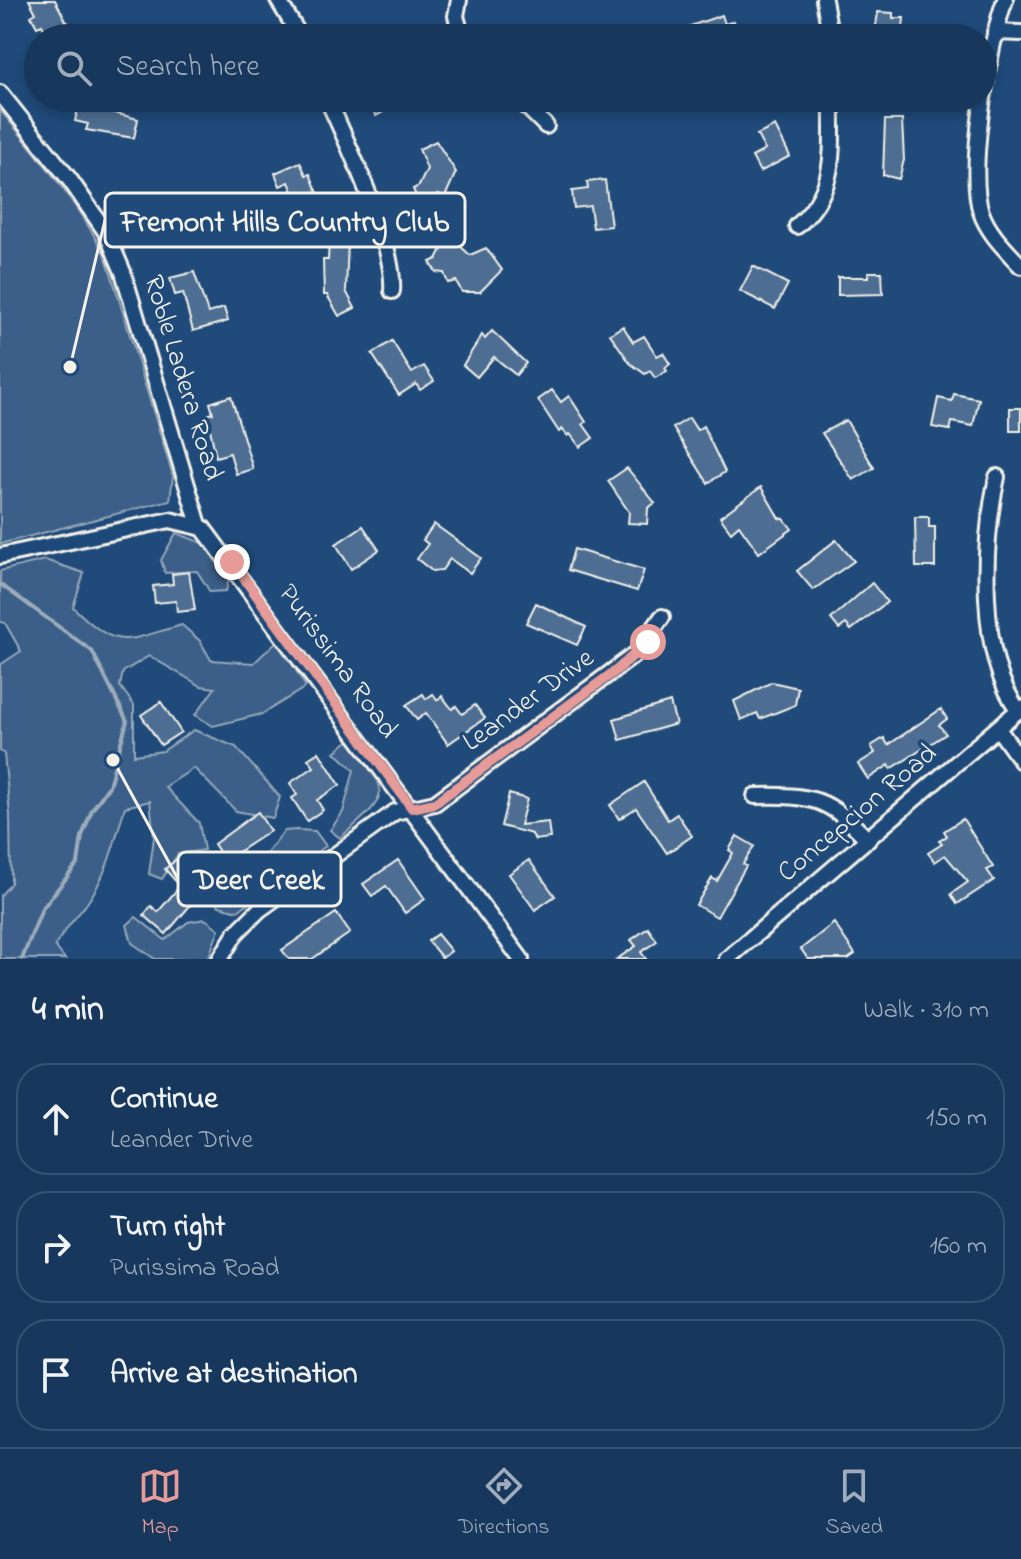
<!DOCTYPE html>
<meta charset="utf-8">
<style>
:root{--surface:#17385c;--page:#203f62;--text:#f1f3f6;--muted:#9eacbb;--line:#365272;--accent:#e69b98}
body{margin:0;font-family:"Indie Flower",sans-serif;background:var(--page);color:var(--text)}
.stop{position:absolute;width:24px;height:24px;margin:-18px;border:6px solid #e69b98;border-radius:50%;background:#fff}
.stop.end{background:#e69b98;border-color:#fff;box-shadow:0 2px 8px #0008}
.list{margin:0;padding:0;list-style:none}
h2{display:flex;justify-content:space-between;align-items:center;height:104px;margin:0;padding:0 32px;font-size:34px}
h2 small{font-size:26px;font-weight:400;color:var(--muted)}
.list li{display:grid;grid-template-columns:52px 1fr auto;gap:24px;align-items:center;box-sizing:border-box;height:112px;margin:0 16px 16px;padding:0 16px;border:2px solid var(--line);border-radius:32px}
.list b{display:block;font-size:30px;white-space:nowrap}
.list p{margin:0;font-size:26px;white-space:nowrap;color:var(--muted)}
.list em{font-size:26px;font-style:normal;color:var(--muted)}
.icon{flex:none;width:44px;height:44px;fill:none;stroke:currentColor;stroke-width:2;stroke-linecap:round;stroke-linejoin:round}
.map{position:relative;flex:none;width:1021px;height:959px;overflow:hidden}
.search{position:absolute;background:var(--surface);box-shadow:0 4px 12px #0003;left:24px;right:24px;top:24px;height:88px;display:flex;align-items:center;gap:20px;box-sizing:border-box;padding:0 28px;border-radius:44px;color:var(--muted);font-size:30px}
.sheet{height:488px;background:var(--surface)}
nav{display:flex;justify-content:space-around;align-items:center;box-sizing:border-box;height:112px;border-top:2px solid var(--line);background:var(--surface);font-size:22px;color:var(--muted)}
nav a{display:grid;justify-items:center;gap:4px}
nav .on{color:var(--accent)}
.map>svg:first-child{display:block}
.green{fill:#3a5f88;stroke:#97a8b8;stroke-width:2}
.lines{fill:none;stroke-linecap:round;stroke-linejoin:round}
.stream{stroke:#9cacbb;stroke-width:4}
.building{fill:#4d6e92;stroke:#f4f1e8;stroke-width:2}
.minor-casing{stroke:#f4f1e8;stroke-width:20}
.minor{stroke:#1f4a7a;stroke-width:14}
.route{stroke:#e69b98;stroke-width:10}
.labels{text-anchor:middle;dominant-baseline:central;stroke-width:7;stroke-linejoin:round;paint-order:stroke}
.street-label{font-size:28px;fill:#f4f1e8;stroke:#1f4a7a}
.leader{fill:none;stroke:#f4f1e8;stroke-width:3}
.callout-dot{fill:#f4f1e8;stroke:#1f4a7a;stroke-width:3}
.callout{fill:#1f4a7a;stroke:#f4f1e8;stroke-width:3}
.callout-label{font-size:30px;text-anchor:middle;font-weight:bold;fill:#f4f1e8}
</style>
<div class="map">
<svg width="1021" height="959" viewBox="0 0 1021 959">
<rect width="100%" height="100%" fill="#1f4a7a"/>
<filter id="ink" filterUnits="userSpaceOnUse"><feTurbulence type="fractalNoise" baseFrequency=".0125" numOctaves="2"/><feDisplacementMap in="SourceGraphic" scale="16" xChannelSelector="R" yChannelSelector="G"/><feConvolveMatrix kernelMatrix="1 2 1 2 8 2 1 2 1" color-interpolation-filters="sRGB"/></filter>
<g filter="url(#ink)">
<g class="green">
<path d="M0,110C39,157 78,203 106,257L173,476L170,500L0,544Z"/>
<polygon points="176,533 208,545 230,574 226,591 210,592 197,571 165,573 161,560"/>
<path d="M45,560L84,573L73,607C119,652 123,641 182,625L200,641L211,660L254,663L278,640L306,687L262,714L213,726L195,715L215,688L201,686L149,656L123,672L120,686L134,705V755L163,751L194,730L236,747L280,797L273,818L236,811L194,768L165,787L199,823L204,850L178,854L162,879L149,874L154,837L150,801L125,807C115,840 107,877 85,906C74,919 64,930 55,946L65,959H0V896L11,883L10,815L4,754L0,751V665L21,651L5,623L0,622V571Z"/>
<path d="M348,741L359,743C390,799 388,796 340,838L330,830L343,812L354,770L335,752Z"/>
<polygon points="297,830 315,831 326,846 274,882 257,878 257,866 284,831"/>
<polygon points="229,862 250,881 253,899 238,911 219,906 208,881 213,863"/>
<polygon points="136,917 165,940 188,922 205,919 219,929 208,959 155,959 132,943 127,925"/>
</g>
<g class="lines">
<polyline class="stream" points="0,584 92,651 127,721 109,786 92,810 82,836 78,863 42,909 22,959"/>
</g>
<g class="building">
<polygon points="29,0 55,0 66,21 79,31 74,38 49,38 42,25 37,27 31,16 36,13"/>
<polygon points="878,12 893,13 893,18 904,18 902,38 874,38"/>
<polygon points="722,15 725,24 734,21 739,38 694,38 690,26"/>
<polygon points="366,98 408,98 376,116"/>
<polygon points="79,104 138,119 134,138 86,130 88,124 75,121"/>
<polygon points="885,120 902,120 904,160 899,179 883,175"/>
<polygon points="775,126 790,156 760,172 752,157 765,150 757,135"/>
<polygon points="436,141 456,172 445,197 438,194 435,201 420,206 413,189 419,186 427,169 419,149"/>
<polygon points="300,162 306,175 310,174 325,210 304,218 289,182 280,186 275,173"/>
<polygon points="605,180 611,226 593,228 590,206 574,208 572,191 588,189 587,182"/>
<polygon points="447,234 470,255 486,248 502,270 480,292 462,292 456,281 448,283 444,273 436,272 430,262 437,259 442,249 437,244"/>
<polygon points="329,239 348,240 346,291 355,308 339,316 327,295 324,295 323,260 328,260"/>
<polygon points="753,266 788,284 775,309 740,291"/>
<polygon points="194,272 208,313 224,308 228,321 193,331 183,293 175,295 170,278"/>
<polygon points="868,272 882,272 883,294 838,295 838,277 868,277"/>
<polygon points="623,326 633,342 644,336 657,356 663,353 670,364 665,368 667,371 655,378 650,371 645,374 630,363 610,334"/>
<polygon points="492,331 526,363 516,375 494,357 477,377 463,365 482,335 485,339"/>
<polygon points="392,341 412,373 424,366 434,381 420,390 416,384 399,395 372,354"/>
<polygon points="552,390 561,402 569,396 586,422 583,424 593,438 580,447 570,434 568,436 562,429 559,432 538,400"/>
<polygon points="954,394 979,399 973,426 952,422 950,430 932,427 938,398 952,401"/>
<polygon points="231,396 253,469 236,474 230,453 216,457 207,415 213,413 210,403"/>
<rect x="1010" y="408" width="11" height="23"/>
<polygon points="689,418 697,430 703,426 725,472 708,483 673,428"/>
<polygon points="846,420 874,468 853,480 822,433"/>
<polygon points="627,468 655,503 648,508 647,524 628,523 629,512 608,481"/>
<polygon points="761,487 779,518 784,519 792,529 759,553 739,525 731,532 720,517"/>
<polygon points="915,517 929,517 929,527 935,527 935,567 916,567"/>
<polygon points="434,524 481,558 470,573 450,559 442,570 432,571 417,559 428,544 423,540"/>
<polygon points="363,526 379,550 351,569 336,544"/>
<polygon points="836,540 854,561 813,590 797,571"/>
<polygon points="574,549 644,570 637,591 568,570"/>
<polygon points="189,572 195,610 177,612 176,601 155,603 153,586 173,584 172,574"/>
<polygon points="872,583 887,602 851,630 846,624 839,629 831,619"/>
<polygon points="536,603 586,627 577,645 526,623"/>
<polygon points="772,682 798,688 795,705 760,719 757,713 741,720 734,701"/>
<polygon points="423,694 426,699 433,694 437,700 442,696 452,709 456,706 462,714 475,705 485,718 448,744 426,713 417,720 406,705"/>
<polygon points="161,702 181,732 161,745 141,715"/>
<polygon points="670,702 676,724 620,740 614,719"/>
<polygon points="941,709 947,719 939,725 946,734 891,769 889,765 868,779 858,764 875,753 871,746 884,738 888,745"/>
<polygon points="319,752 340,785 317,800 323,810 307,821 292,798 297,795 290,783 314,767 308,759"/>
<polygon points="644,782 668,820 677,814 692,836 667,853 636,808 619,819 610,805"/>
<polygon points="509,794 527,799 520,825 548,822 550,838 535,840 532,834 501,826"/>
<polygon points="258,812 270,831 238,852 247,866 234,874 214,844"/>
<polygon points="963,819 993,867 987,870 994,880 957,904 951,894 968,882 945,855 935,862 928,853 942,844 939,841 947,836 944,831"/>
<polygon points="737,836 754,846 743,864 746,866 717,917 696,905 712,878 717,881 733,853 729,850"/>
<polygon points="178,858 189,871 185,874 203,890 166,934 144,915 151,906 158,912 180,886 165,869"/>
<polygon points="398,860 425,899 405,913 386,886 372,896 363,884"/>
<polygon points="529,860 555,896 535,910 509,874"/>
<polygon points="336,913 350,933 312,959 289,959 282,950"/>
<polygon points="834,923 855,954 848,959 808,959 801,949"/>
<polygon points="648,928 657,941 641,952 646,959 617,959 636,946 631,940"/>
<polygon points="437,934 451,951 442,958 428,941"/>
</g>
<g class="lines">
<g class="minor-casing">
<g id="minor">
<polyline points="278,0 301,38"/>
<polyline points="459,0 456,16 462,38"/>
<polyline points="824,0 831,38"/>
<path d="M1005,0C989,43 967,170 981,212C988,233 1006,250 1021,266"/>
<polyline points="995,32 1021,33"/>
<polyline points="0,93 70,180 106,232 123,272 199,525"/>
<path d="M327,98C347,142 396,246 392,291"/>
<polyline points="518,98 546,126"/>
<path d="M797,226C839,189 831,149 832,98"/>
<path d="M997,477C983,542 977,656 1019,711"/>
<polyline points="0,556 170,520 203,528 521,959"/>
<polyline points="999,730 1021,761"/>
<path d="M755,796C813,795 827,797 868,840"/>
<polyline points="220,959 236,933 259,910 395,812 435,803 637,653 662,617"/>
<polyline points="727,959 1021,708"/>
</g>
</g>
<use href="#minor" class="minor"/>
</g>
</g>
<g class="lines" filter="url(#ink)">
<polyline class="route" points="232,562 412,808 435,803 618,669 648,642"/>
</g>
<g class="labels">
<g class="street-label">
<text transform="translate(182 378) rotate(73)">Roble Ladera Road</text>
<text transform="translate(337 662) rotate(54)">Purissima Road</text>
<text transform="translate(529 701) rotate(-36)">Leander Drive</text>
<text transform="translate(858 814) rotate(-40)">Concepcion Road</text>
</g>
</g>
<path class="leader" d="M70 367L105 220M113 760L178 879"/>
<g class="callout-dot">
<circle cx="70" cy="367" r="8"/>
<circle cx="113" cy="760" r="8"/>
</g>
<g class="callout">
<rect x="105" y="193" width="360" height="54" rx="8"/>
<rect x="178" y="852" width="163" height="54" rx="8"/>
</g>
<g class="callout-label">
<text x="285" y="231">Fremont Hills Country Club</text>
<text x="259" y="889">Deer Creek</text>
</g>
</svg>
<div class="stop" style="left:648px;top:642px"></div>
<div class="stop end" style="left:232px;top:562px"></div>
<div class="search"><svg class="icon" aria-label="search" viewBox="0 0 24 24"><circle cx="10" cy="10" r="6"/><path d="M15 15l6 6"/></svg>Search here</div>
</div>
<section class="sheet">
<h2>4 min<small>Walk · 310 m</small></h2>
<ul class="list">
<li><svg class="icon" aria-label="ahead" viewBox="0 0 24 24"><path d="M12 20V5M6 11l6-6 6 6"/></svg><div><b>Continue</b><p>Leander Drive</p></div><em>150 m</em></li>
<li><svg class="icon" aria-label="right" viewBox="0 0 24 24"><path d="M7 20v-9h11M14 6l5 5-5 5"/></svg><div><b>Turn right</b><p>Purissima Road</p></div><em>160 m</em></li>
<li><svg class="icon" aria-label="arrive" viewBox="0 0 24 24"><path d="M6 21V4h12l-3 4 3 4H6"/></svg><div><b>Arrive at destination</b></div></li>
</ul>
</section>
<nav>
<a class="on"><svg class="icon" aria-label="map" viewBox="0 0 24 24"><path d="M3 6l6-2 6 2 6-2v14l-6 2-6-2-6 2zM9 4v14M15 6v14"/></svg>Map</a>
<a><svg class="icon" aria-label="directions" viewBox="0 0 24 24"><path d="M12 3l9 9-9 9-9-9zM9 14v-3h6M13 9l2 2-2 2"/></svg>Directions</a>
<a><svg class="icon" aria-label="saved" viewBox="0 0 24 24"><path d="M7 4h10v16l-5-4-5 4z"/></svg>Saved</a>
</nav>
